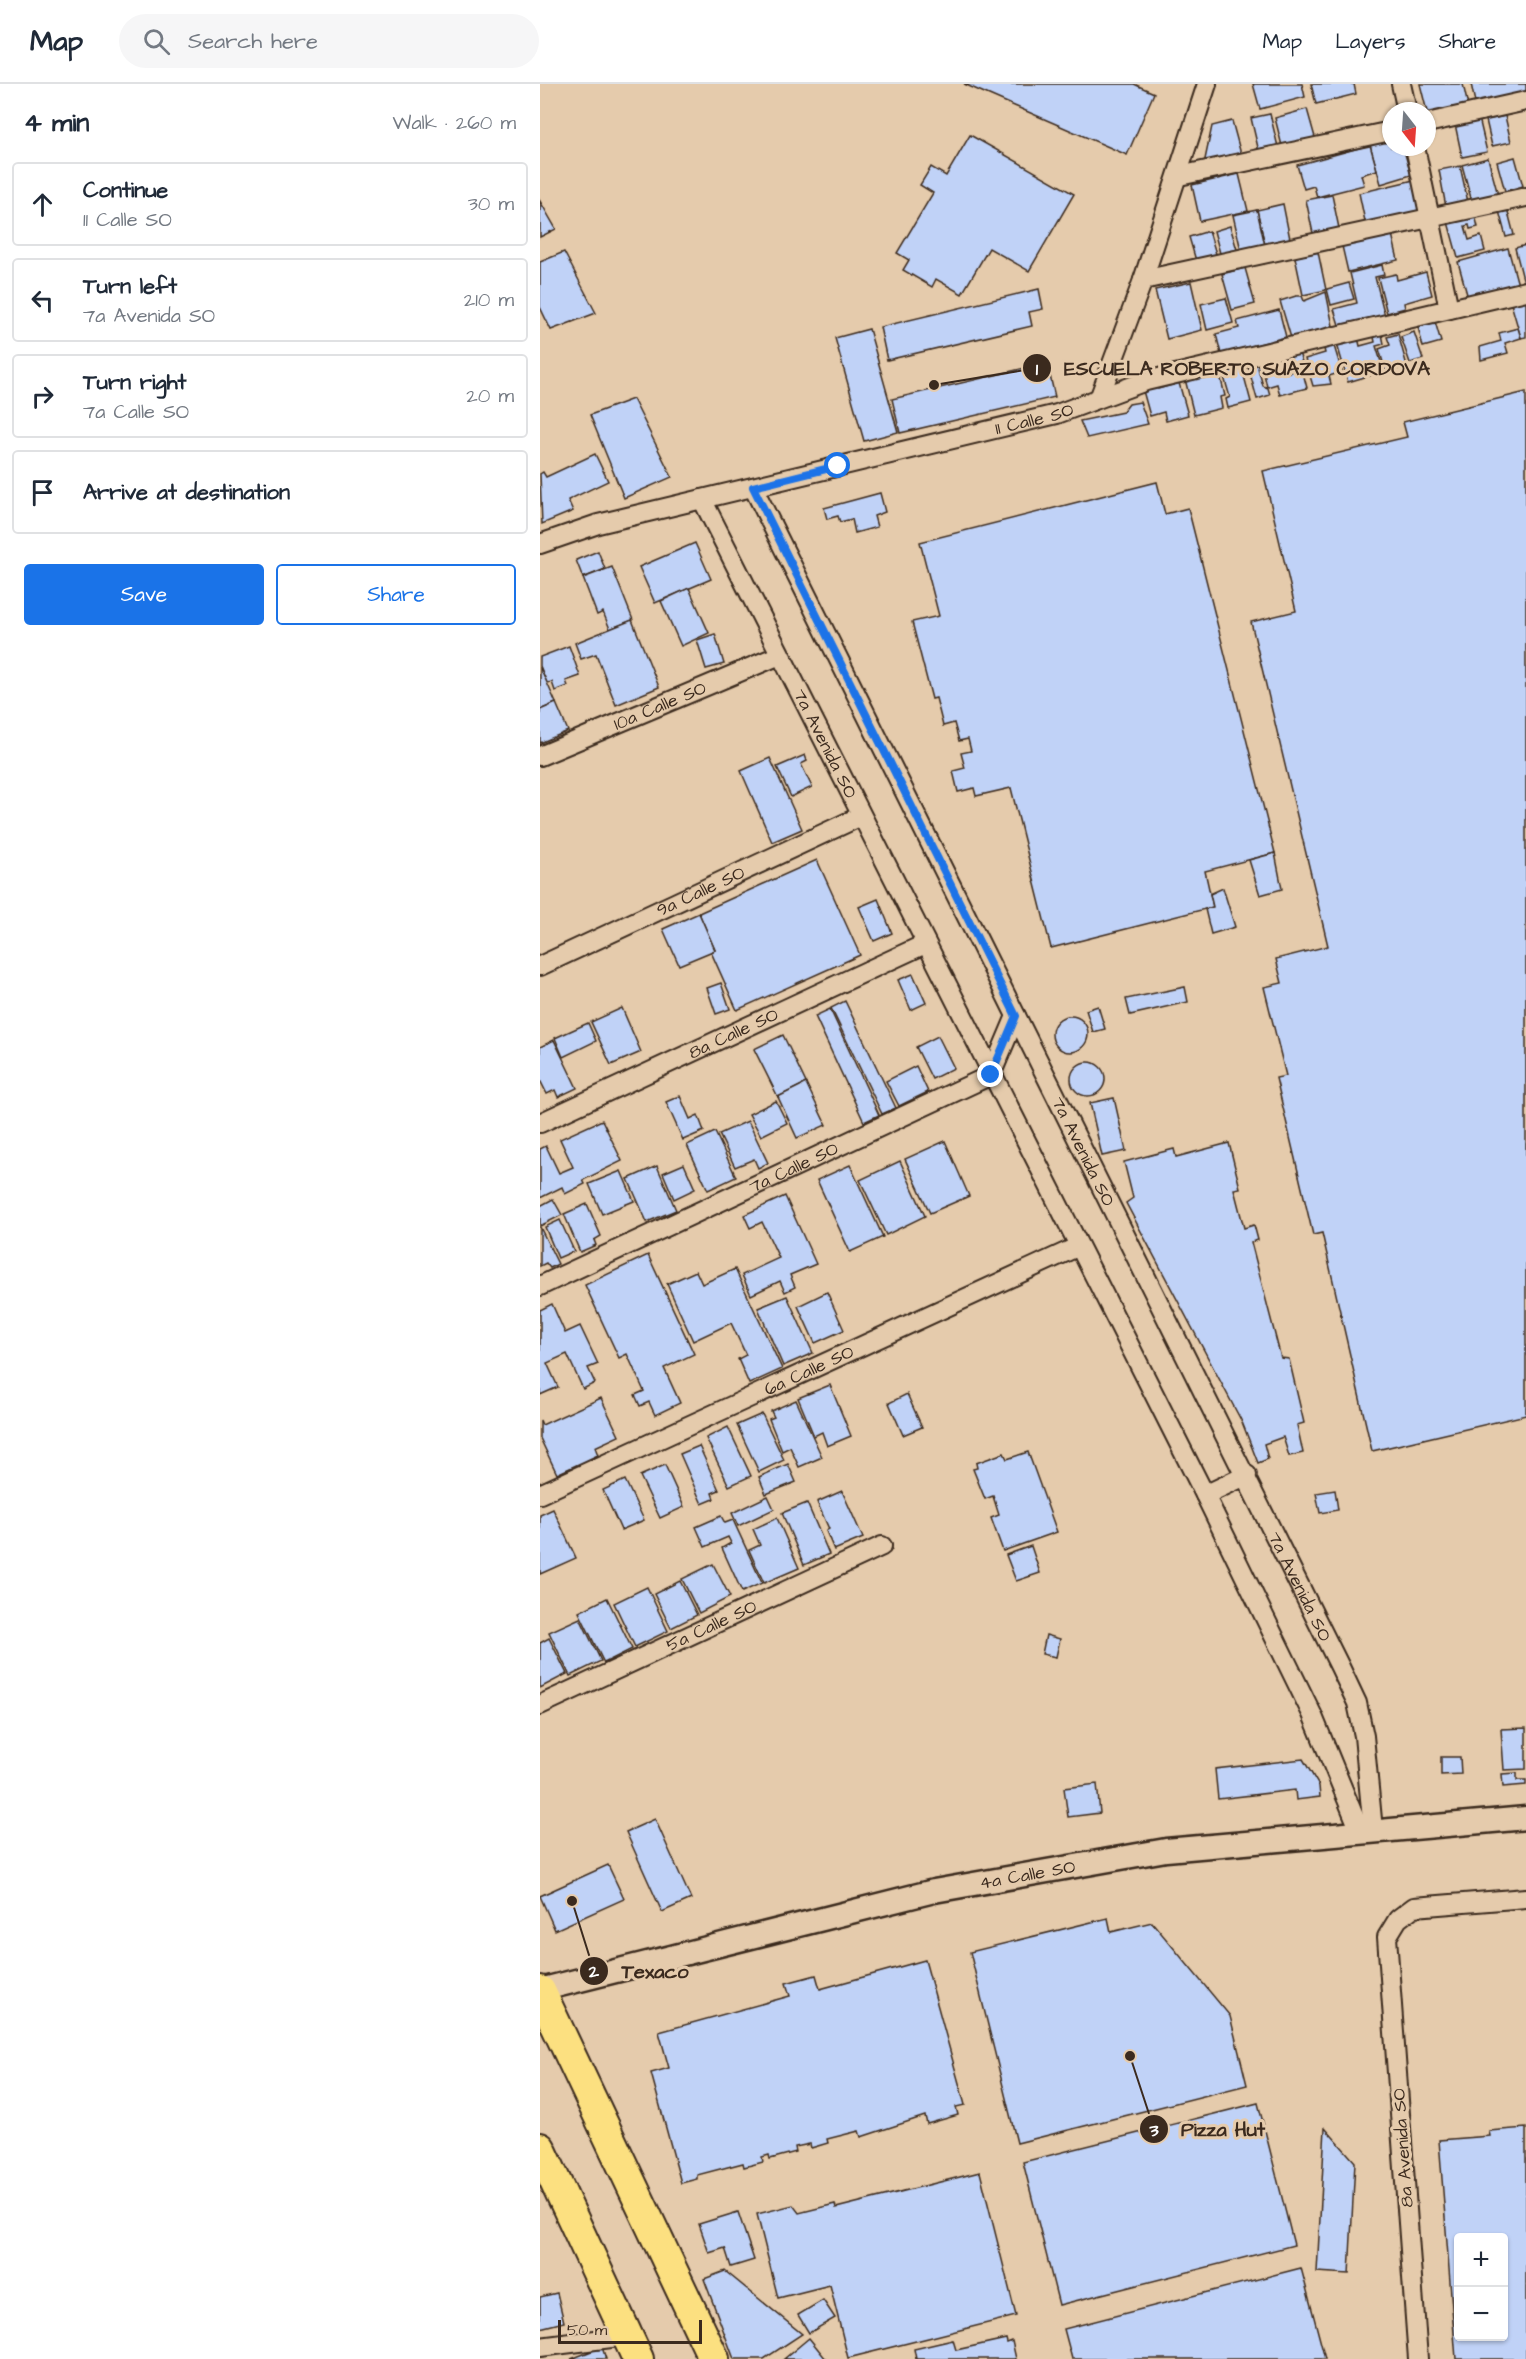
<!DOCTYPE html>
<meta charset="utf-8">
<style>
:root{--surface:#fff;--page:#f6f6f7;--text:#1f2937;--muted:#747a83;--line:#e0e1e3;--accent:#1a73e8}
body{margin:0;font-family:"Architects Daughter",sans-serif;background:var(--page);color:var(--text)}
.controls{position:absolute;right:18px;bottom:18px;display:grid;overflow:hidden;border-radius:6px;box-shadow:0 2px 4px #0004}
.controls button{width:54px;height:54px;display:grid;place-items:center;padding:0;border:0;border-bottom:2px solid var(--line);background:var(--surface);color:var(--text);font:30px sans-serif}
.compass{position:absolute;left:842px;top:18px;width:54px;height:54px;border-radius:50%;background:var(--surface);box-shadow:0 2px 4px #0004;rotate:163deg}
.scale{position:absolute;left:18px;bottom:15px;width:144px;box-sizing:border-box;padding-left:6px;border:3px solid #3b2a1e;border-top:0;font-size:16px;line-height:21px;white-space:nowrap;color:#3b2a1e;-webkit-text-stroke:4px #e5cbac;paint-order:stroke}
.stop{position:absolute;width:18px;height:18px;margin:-14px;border:4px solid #1a73e8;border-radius:50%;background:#fff}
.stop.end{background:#1a73e8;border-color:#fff;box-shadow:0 2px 6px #0008}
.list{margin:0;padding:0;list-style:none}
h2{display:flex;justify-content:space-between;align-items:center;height:78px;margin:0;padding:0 24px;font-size:26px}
h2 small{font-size:20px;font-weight:400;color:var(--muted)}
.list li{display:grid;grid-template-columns:39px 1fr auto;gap:18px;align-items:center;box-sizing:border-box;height:84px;margin:0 12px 12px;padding:0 12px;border:2px solid var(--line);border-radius:6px}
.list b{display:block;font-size:22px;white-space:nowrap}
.list p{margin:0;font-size:20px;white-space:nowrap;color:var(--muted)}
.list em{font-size:20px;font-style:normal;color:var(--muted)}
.actions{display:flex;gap:12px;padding:18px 24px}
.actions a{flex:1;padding:14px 0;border:2px solid var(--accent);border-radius:6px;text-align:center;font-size:21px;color:var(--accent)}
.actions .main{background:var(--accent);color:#fff}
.icon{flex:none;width:33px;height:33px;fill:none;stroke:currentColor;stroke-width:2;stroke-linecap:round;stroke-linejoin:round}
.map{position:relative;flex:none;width:986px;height:2275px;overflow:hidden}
header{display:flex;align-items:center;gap:36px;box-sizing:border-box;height:84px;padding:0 30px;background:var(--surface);border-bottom:2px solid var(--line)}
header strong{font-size:28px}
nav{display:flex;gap:33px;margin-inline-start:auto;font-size:21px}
.search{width:420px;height:54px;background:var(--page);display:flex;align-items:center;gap:15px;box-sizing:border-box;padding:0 21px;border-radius:33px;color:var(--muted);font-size:22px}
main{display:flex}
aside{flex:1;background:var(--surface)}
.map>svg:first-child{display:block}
.building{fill:#c0d2f7;stroke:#3b2a1e;stroke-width:1.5;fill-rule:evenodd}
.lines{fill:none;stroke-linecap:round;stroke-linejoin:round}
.minor-casing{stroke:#3b2a1e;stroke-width:22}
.tertiary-casing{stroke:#3b2a1e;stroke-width:27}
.trunk-casing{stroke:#3b2a1e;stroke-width:34}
.minor{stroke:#e5cbac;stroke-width:18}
.tertiary{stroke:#e5cbac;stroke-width:22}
.trunk{stroke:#fce080;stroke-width:30}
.route{stroke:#1a73e8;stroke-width:8}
.labels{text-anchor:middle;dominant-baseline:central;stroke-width:6;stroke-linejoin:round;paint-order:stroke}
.street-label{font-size:18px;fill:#3b2a1e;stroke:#e5cbac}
.leader{fill:none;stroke:#3b2a1e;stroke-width:2}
.callout-dot{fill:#3b2a1e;stroke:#e5cbac;stroke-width:2}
.mark-label{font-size:18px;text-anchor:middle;font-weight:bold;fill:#fff}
.callout-label{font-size:20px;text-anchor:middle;font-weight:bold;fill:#3b2a1e;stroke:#e5cbac;stroke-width:6;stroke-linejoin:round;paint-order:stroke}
</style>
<header>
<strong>Map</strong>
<div class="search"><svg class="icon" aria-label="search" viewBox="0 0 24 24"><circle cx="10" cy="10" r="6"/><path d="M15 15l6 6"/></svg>Search here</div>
<nav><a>Map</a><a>Layers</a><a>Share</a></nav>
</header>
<main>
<aside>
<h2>4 min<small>Walk · 260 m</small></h2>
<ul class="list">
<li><svg class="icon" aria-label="ahead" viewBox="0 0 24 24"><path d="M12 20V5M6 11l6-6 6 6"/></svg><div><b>Continue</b><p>11 Calle SO</p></div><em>30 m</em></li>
<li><svg class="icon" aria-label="left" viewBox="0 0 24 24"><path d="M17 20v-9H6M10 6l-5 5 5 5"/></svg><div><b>Turn left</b><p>7a Avenida SO</p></div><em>210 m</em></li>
<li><svg class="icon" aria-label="right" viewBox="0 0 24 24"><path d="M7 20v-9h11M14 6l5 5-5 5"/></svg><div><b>Turn right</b><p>7a Calle SO</p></div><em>20 m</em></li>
<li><svg class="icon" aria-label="arrive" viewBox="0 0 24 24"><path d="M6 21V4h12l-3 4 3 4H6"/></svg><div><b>Arrive at destination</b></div></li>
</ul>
<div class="actions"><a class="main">Save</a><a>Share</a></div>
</aside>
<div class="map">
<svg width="986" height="2275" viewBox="0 0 986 2275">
<rect width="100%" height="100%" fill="#e5cbac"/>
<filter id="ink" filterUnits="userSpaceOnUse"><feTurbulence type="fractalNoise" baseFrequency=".0167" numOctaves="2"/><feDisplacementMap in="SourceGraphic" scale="12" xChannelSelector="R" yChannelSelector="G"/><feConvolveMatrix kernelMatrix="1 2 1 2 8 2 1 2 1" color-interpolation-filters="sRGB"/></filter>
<g filter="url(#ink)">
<g class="building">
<polygon points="424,0 594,0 614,9 587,71"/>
<polygon points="713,0 762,0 765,13 720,25"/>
<polygon points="771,0 814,0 816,10 776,20"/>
<polygon points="880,0 923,0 928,22 888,32"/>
<polygon points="931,0 986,0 986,10 936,23"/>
<polygon points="767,25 776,57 743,66 735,34"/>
<polygon points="730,30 739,67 720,72 711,34"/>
<polygon points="965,32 971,58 952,62 946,36"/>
<polygon points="939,34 947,68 922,73 915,40"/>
<polygon points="692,37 702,74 663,85 672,42"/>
<polygon points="430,51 534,110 489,187 449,164 422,210 396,195 392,203 363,186 369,176 357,169 393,109 380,101 391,83 406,92"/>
<polygon points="851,55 851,63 863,63 871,91 841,100 830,61"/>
<polygon points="830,61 837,86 821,91 824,101 777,113 774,102 764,105 757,81"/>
<polygon points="975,73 983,102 965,107 957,78"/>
<polygon points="948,74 958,111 932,118 922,81"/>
<polygon points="920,82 928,118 906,123 899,86"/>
<polygon points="699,90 708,127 660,137 652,101"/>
<polygon points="874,96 881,129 826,142 819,109"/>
<polygon points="792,111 800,149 774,154 766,116"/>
<polygon points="0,117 16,145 0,153"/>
<polygon points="743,120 751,160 726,166 717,126"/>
<polygon points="967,124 974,151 966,153 959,127"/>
<polygon points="717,126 726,166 702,171 693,131"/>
<polygon points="935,131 938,143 930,145 929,141 925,142 929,156 941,152 945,167 918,174 908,138"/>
<polygon points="690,142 698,169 681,173 674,147"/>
<polygon points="669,147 677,173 657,180 649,153"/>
<polygon points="852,150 858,176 808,188 802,162"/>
<polygon points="986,161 986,199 984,199 975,164"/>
<polygon points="968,164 978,201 928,214 918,178"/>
<polygon points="24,168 56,229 11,246 0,223 0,178"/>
<polygon points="778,168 786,206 763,211 755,173"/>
<polygon points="842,181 844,191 835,193 845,232 800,244 794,225 817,219 810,189"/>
<polygon points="705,184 715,220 692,226 682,190"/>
<polygon points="886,188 892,211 864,219 865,224 847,229 838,194 856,190 857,196"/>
<polygon points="651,198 662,246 627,255 615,206"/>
<polygon points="809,199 814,215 791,221 787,205"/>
<polygon points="499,205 503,225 489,228 492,242 347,276 340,243"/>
<polygon points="786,208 793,242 751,254 740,217 756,212 762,212 764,217"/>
<polygon points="986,212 986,253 981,254 970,216"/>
<polygon points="686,214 693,239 667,246 661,220"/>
<polygon points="739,226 746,253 681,270 676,250 699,244 697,237"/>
<polygon points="894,234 901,258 883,263 877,239"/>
<polygon points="978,244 981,254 965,259 968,269 941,276 940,263 961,257 959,249"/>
<polygon points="329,245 358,348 324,357 295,254"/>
<polygon points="874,248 883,275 870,279 861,253"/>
<polygon points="842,250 844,260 836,262 842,281 833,283 835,290 808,298 797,260 818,254 820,262 835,258 834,253"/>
<polygon points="858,250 867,282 846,288 839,265 850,261 847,253"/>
<polygon points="794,262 802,288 789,292 791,300 773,302 765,275 785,269 784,265"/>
<polygon points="758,266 762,278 748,282 744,270"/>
<polygon points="740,274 741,278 718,284 723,302 728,304 730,311 717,315 708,282"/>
<polygon points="507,279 515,313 360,349 352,315"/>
<polygon points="742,280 745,289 762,285 767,304 740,311 737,300 727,303 723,285"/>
<polygon points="701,281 711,318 688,324 686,315 690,313 682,286"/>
<polygon points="679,287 685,312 680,313 682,324 654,331 645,295"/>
<polygon points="617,299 618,305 639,299 648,331 626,337 624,328 610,332 602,303"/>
<polygon points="986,308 986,1331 832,1367 782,1149 773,1151 736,994 746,992 724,903 742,899 736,875 788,862 711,538 756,527 723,387 867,353 863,338"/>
<polygon points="93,315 132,393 84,414 50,331"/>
<polygon points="600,318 608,340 547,354 540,337 583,328 589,320"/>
<polygon points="55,370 68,397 28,416 33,427 2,440 0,390 3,388 6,393"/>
<polygon points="617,398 625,430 648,424 735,769 665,787 673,823 511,864 471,704 436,712 434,704 418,708 413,687 425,684 421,669 431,667 428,655 419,657 414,639 403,642 396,614 392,615 372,538 399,532 380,458"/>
<polygon points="340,409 345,428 334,432 337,443 315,449 312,435 300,438 298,432 287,435 284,424"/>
<polygon points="155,459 171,495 115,519 99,483"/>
<polygon points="58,467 65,485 43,494 36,476"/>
<polygon points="72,483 93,536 70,545 63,528 57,531 43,494"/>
<polygon points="149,504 169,549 141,562 121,517"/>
<polygon points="92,536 119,603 76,621 56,570 41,575 35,559"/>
<polygon points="175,550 184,580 166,585 157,556"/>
<polygon points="29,562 40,592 26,597 28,602 15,607 12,598 7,599 0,582 0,573"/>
<polygon points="0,583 16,619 0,626"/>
<polygon points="16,619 28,647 0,659 0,626"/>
<polygon points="265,671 267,677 261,680 272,703 251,713 237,683"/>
<polygon points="230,674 262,745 232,758 201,687"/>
<polygon points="735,769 742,805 720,811 709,776"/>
<polygon points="277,776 320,871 197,926 171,868 175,866 159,829"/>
<polygon points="683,804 695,843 671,850 665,825 673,823 670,810"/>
<polygon points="338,815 352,849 334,857 319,823"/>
<polygon points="159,829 175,866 139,881 123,845"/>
<polygon points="373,890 386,919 371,926 358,896"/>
<polygon points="181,899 190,925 176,930 167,904"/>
<polygon points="645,903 648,918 590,931 586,915"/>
<polygon points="305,917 356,1024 342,1030 291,924"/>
<polygon points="558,922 565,945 553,948 546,926"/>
<polygon points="82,924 101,968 71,981 51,938"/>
<polygon points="290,925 339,1031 324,1038 275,932"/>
<circle cx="530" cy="950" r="18"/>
<polygon points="48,939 56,957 23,973 15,954"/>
<polygon points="243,951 266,999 238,1013 214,965"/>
<polygon points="398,952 414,984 392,995 376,963"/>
<polygon points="14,956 37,1004 18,1013 15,1006 7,1010 0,996 0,963"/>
<circle cx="548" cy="995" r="17"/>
<polygon points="376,982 388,1008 359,1022 346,997"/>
<polygon points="266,999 286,1041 257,1054 238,1013"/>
<polygon points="140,1012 150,1035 158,1031 164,1047 143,1056 126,1018"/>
<polygon points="574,1014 586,1067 562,1072 550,1019"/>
<polygon points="236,1017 247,1039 221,1052 209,1030"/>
<polygon points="62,1036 82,1077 43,1096 45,1100 25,1110 22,1103 0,1114 0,1065 6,1062 19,1089 33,1083 20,1055"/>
<polygon points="208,1037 228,1079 218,1084 214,1075 195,1083 179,1050"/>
<polygon points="175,1048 196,1093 168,1106 147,1061"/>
<polygon points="405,1057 429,1112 390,1129 365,1075"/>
<polygon points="689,1059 700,1104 694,1105 704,1144 714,1141 718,1156 711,1158 741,1274 749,1275 764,1339 757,1341 763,1369 749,1372 743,1353 724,1360 728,1375 718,1379 702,1338 586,1119 593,1114 584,1078 634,1065 636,1073"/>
<polygon points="360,1077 385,1132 346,1151 320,1096"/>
<polygon points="144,1080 155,1105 134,1115 123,1089"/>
<polygon points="310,1081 343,1153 310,1168 277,1096"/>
<polygon points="117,1082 136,1126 107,1138 88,1095"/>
<polygon points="81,1087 94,1117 62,1130 49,1100"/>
<polygon points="245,1112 276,1180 250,1191 255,1203 245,1208 240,1197 211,1211 202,1191 239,1174 222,1138 210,1144 204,1131"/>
<polygon points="13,1115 22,1131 0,1142 0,1122"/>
<polygon points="47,1120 61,1152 54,1156 56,1161 40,1168 24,1130"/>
<polygon points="20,1136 34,1167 18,1174 5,1143"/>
<polygon points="0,1143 18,1180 10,1184 6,1179 0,1182"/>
<polygon points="108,1171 154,1270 124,1284 140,1319 115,1331 109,1318 100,1322 95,1311 104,1307 87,1270 79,1274 45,1201"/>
<polygon points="195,1185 242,1285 209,1300 198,1275 206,1271 191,1239 153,1257 127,1200 156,1187 162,1200"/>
<polygon points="287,1208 304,1246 275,1259 258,1222"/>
<polygon points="247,1212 273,1269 243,1282 218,1224"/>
<polygon points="12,1220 25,1249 40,1242 58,1280 48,1284 55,1299 43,1305 27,1270 7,1279 18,1303 0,1311 0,1226"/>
<polygon points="290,1301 311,1352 287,1362 282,1348 274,1352 258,1314"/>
<polygon points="367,1310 382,1343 363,1351 349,1319"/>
<polygon points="61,1314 79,1352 55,1363 58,1371 17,1390 0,1354 0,1336 2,1341"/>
<polygon points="256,1316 282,1373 259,1383 250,1363 242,1367 229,1335 234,1333 231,1327"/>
<polygon points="222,1330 244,1376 219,1388 197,1341"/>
<polygon points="188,1343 211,1392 189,1402 166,1354"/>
<polygon points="159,1362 179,1406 172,1409 174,1415 162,1420 140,1370"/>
<polygon points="488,1368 517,1448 463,1467 451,1434 459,1431 453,1412 445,1415 433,1385 437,1384 436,1379 464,1369 467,1375"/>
<polygon points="248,1380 256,1398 226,1410 219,1393"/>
<polygon points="125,1381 144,1423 120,1434 100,1392"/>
<polygon points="85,1396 104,1436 81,1446 63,1406"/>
<polygon points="795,1406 798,1426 780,1429 776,1409"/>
<polygon points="302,1407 323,1454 294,1466 286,1447 289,1445 277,1418"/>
<polygon points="228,1412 234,1425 198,1442 192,1429"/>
<polygon points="267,1419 289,1470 264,1481 242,1429"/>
<polygon points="13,1425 36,1474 0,1490 0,1431"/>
<polygon points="181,1432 185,1439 193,1436 222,1499 202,1508 182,1464 191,1459 188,1453 165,1463 156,1443"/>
<polygon points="237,1434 259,1484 224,1499 209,1466 220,1461 213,1445"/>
<polygon points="491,1462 500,1489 476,1497 466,1471"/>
<polygon points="173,1480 190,1513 159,1529 142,1495"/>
<polygon points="140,1497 157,1531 131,1544 114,1510"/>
<polygon points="107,1503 128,1547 95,1563 74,1519"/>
<polygon points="67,1514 92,1565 64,1579 39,1528"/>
<polygon points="40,1534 61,1577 30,1592 9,1548"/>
<polygon points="506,1551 520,1555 516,1573 502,1570"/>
<polygon points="9,1554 27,1590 0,1604 0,1559"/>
<polygon points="986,1644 986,1685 964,1686 961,1645"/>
<polygon points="901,1673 920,1673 921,1690 901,1691"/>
<polygon points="763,1675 779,1702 780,1713 756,1716 755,1706 678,1715 675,1685"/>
<polygon points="977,1689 977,1696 986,1696 986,1701 963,1703 962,1690"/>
<polygon points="557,1700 560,1729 528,1733 524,1704"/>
<polygon points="115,1735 151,1815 122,1828 86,1748"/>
<polygon points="68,1781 84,1815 15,1846 0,1812"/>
<polygon points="568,1834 571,1848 612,1838 690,1932 707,2001 477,2059 430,1868"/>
<polygon points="385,1876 425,2021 416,2023 418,2031 387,2040 385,2032 321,2053 319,2047 287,2055 288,2059 271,2064 270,2060 255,2063 256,2068 230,2075 229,2071 222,2073 223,2078 204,2083 203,2079 157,2091 157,2095 141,2099 111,1989 129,1984 119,1948 250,1912 246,1899 276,1891 280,1905"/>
<polygon points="718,2019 754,2161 519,2221 483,2078"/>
<polygon points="785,2044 815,2078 809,2190 777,2188"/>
<path d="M986,2044V2275H916L899,2056L950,2052L949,2047ZM918,2154H964V2252H918Z"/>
<polygon points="440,2088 476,2232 308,2274 290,2201 238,2214 217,2130 253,2121 259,2129 295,2120 296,2124"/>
<polygon points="198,2128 214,2176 191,2183 185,2164 169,2169 159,2140"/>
<polygon points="761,2184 785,2275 532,2275 524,2245"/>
<polygon points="185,2187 262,2250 224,2275 194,2275 164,2195"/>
<polygon points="17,2209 24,2238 0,2244 0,2213"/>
<polygon points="283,2216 295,2234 269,2249 258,2231"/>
<polygon points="269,2254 286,2275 244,2275"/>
<polygon points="466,2255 467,2259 472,2257 476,2275 376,2275 374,2265 413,2256 416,2266"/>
<polygon points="62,2263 66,2275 31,2275"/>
</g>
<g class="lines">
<g class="minor-casing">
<g id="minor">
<polyline points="861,0 867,27"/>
<polyline points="887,39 986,17"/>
<polyline points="875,63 909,225"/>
<polyline points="639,92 851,47"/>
<polyline points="603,196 986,113"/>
<polyline points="560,312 603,196 667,0"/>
<path id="s1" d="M213,403L800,1583L817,1619L824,1652L833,1746"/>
<path id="s2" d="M162,415L665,1411L772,1630L820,1747"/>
<path id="s3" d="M0,460L58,440L517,330L606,297L986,207"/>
<path id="s4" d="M0,672L240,571"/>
<path id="s5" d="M0,882L321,732"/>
<path id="s6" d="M0,1039L385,860"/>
<path id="s7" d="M0,1202L451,991L476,932"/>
<path id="s8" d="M0,1410L537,1163"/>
<polyline points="665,1411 707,1391"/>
<path id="s9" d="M0,1621L342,1462"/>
<polyline points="0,2263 87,2252"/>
<polyline points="878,2275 847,1853 858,1835 874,1823 986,1814"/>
</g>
</g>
<g class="tertiary-casing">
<g id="tertiary">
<path id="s10" d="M0,1906L394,1807L626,1766L986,1734"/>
</g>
</g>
<g class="trunk-casing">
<g id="trunk">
<polyline points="0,1907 174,2275"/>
<polyline points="0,2064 98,2275"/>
</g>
</g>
<use href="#minor" class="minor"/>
<use href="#tertiary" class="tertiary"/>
<use href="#trunk" class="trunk"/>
</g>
</g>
<g class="lines" filter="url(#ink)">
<polyline class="route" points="298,382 213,403 476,932 451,991"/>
</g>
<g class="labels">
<g class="street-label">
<text stroke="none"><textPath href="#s3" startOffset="510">11 Calle SO</textPath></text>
<text stroke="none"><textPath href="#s4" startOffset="130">10a Calle SO</textPath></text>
<text stroke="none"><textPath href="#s2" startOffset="274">7a Avenida SO</textPath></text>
<text stroke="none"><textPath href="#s5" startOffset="177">9a Calle SO</textPath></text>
<text stroke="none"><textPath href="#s6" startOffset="213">8a Calle SO</textPath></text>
<text stroke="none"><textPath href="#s1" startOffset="742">7a Avenida SO</textPath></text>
<text stroke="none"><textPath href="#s7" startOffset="280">7a Calle SO</textPath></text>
<text stroke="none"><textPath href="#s8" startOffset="296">6a Calle SO</textPath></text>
<text stroke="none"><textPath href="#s1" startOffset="1228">7a Avenida SO</textPath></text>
<text stroke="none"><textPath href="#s9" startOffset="189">5a Calle SO</textPath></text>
<text stroke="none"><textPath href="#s10" startOffset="501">4a Calle SO</textPath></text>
<text transform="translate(863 2064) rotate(-94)">8a Avenida SO</text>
</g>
</g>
<path class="leader" d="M394 301L497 284M32 1817L54 1887M590 1972L614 2045"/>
<g class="callout-dot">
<circle cx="394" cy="301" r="6"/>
<circle cx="32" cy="1817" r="6"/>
<circle cx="590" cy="1972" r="6"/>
<circle cx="497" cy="284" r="15"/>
<circle cx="54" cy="1887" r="15"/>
<circle cx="614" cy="2045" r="15"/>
</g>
<g class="mark-label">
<text x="497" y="291">1</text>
<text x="54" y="1893">2</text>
<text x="614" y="2052">3</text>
</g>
<g class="callout-label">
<text x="707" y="291">ESCUELA ROBERTO SUAZO CORDOVA</text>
<text x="115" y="1894">Texaco</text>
<text x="683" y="2052">Pizza Hut</text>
</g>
</svg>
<div class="controls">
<button>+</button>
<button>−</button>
</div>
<svg class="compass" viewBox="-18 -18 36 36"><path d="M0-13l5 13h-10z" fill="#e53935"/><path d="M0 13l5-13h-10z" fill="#747a83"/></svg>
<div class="scale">50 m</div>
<div class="stop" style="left:298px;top:382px"></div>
<div class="stop end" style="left:451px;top:991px"></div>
</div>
</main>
